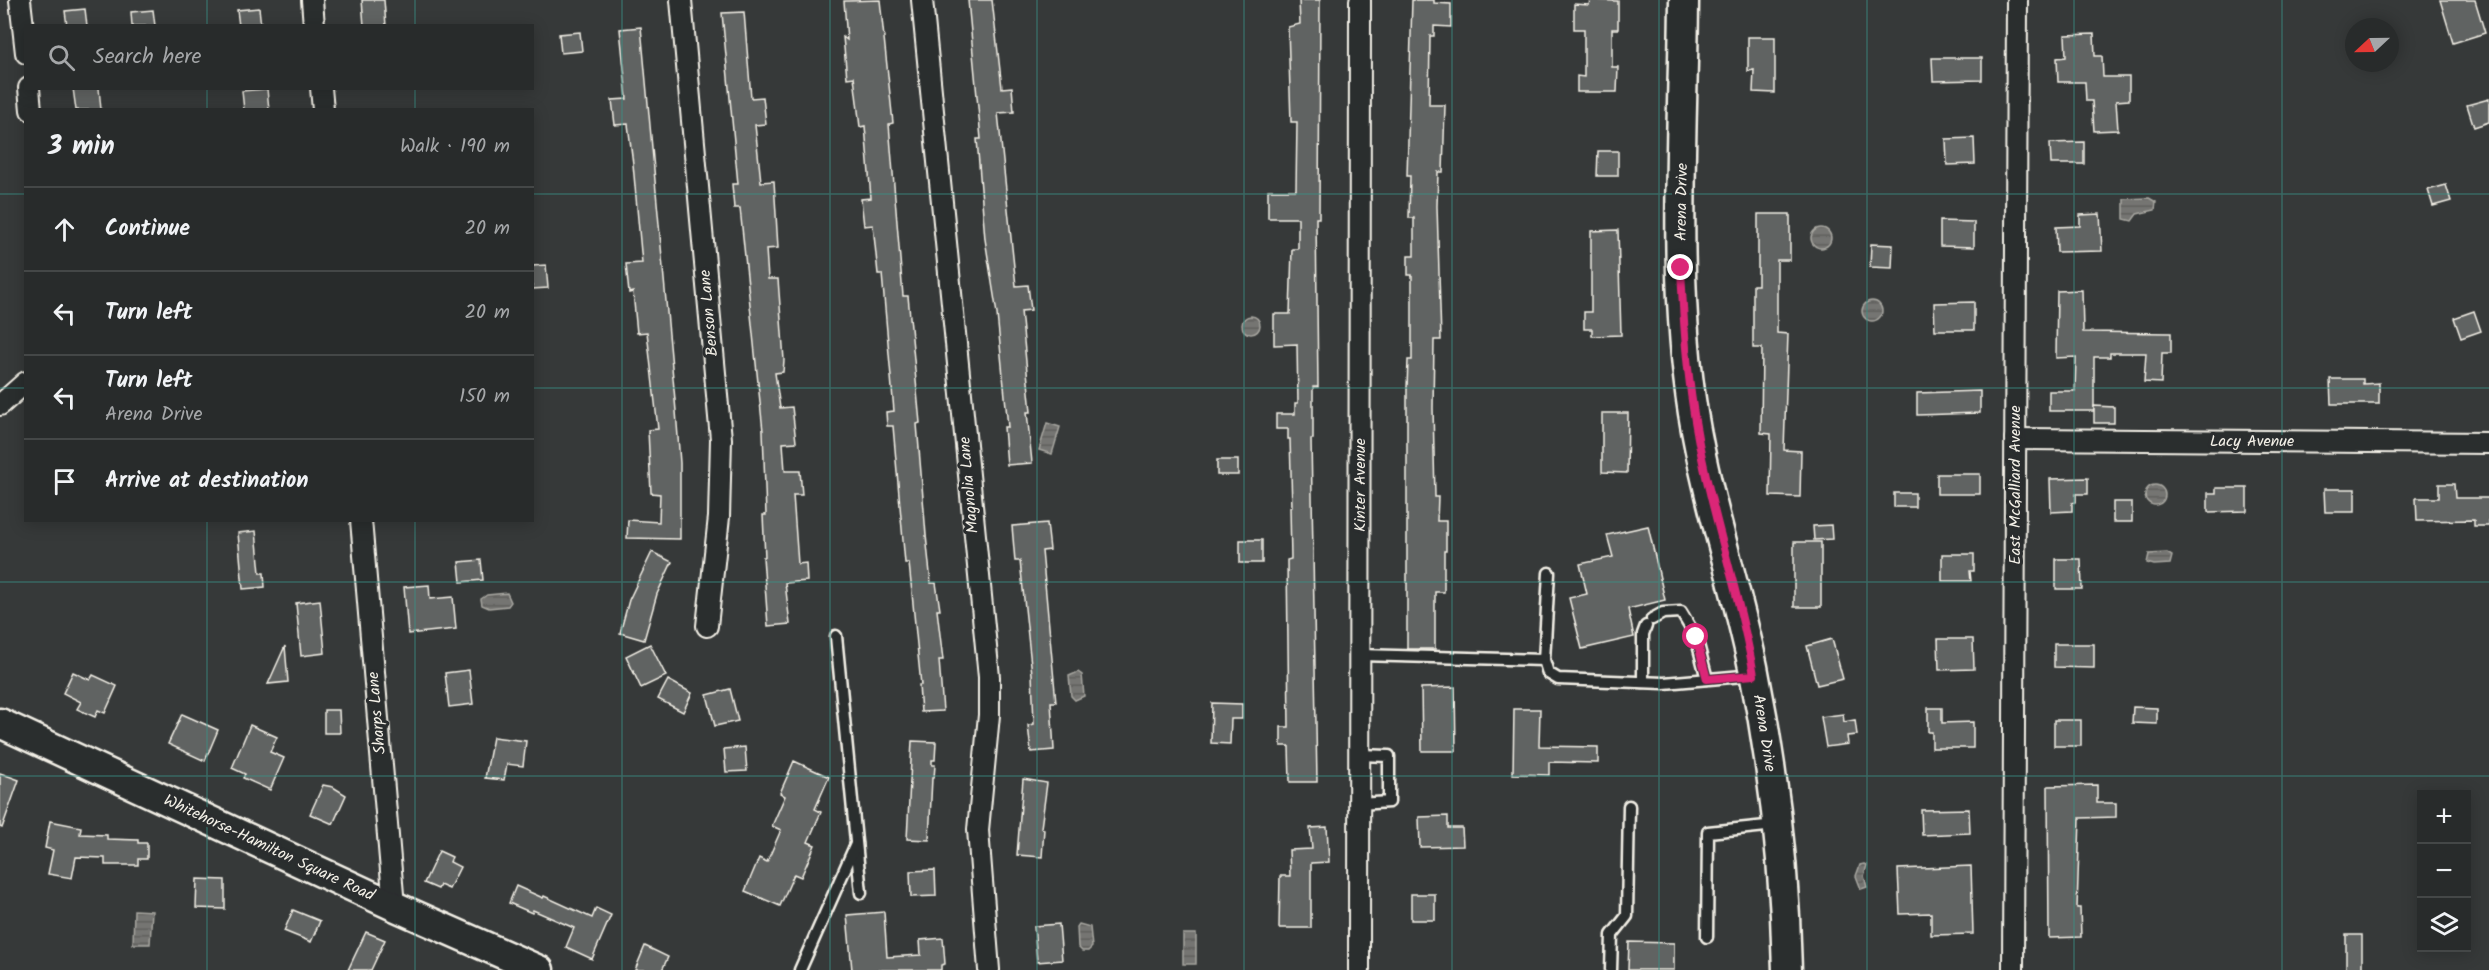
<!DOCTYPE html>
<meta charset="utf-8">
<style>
:root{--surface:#282b2b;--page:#303333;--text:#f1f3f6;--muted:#a5a7a9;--line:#444747}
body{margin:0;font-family:Kalam,sans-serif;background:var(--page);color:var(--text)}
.controls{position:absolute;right:18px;bottom:18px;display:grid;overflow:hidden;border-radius:0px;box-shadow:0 3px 15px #0003}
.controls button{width:54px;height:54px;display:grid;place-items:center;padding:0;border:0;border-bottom:2px solid var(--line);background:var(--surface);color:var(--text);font:30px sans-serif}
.compass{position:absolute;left:2345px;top:18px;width:54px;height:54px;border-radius:50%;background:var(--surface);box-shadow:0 3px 15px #0003;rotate:248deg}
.stop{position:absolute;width:18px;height:18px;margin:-14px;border:4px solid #db2777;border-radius:50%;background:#fff}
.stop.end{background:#db2777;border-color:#fff;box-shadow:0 2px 6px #0008}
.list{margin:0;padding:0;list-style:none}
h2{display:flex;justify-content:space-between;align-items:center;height:78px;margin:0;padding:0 24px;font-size:26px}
h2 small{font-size:20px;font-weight:400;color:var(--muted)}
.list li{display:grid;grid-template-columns:39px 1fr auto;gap:18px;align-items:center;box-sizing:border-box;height:84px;padding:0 24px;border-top:2px solid var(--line)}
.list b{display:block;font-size:22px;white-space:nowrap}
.list p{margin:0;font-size:20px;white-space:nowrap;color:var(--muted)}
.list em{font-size:20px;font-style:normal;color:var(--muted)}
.icon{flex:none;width:33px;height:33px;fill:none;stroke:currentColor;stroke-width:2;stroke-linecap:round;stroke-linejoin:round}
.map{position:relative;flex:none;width:2489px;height:970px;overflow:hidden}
.search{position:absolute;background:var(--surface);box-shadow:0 3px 15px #0003;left:24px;top:24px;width:510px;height:66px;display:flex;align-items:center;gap:15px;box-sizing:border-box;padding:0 21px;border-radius:0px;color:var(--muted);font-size:22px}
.panel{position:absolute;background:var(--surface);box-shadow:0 3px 15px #0003;left:24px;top:108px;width:510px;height:414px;border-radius:0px}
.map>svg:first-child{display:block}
.water{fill:url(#water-rules);stroke:#a8a7a1;stroke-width:1.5}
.building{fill:#616362;stroke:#f4f1e8;stroke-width:1.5}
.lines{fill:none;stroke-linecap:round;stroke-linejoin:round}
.lane-casing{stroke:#f4f1e8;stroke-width:15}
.street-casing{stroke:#f4f1e8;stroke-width:24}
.secondary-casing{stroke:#f4f1e8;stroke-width:33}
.lane{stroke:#2a2d2e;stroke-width:10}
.street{stroke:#2a2d2e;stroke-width:20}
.secondary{stroke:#2a2d2e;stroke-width:28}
.route{stroke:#db2777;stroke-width:8}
.grid{fill:none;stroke:#3d8f86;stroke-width:1.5;stroke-opacity:0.55}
.labels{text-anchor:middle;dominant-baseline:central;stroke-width:6;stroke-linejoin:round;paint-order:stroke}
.street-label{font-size:16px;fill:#f4f1e8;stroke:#2a2d2e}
</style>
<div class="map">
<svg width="2489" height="970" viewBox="0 0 2489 970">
<defs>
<pattern id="water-rules" width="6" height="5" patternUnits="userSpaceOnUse" patternTransform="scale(1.5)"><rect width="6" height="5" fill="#757572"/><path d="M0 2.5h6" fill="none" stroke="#5f5e5c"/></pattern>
</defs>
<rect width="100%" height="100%" fill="#363939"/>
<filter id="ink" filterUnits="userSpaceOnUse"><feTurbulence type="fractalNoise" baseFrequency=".0167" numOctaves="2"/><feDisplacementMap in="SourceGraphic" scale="12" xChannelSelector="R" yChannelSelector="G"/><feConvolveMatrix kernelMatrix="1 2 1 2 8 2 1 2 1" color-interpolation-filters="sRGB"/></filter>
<g filter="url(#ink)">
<g class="water">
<polygon points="2149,198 2156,202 2155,210 2137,214 2132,221 2124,219 2124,199"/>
<circle cx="1821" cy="238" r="10"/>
<circle cx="1872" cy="311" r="10"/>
<circle cx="1251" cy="325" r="9"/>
<polygon points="1047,423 1060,427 1052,454 1039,450"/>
<circle cx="2155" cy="495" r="10"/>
<polygon points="2167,553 2172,556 2170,564 2154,565 2147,563 2149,554"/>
<polygon points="507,593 511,602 508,606 489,608 482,605 481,599 487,595"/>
<polygon points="1078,672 1082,675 1084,696 1075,700 1071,696 1069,676"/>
<polygon points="1864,864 1867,865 1864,876 1867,887 1861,889 1856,876 1860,865"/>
<polygon points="134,910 152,911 150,944 133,944"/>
<polygon points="1079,924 1090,927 1092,947 1088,951 1082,951 1078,947 1077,927"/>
<rect x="1183" y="934" width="13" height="30"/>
</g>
<g class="building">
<polygon points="362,0 384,0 386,26 364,26"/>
<polygon points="880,0 893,123 889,124 903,296 908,296 920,423 917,424 926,535 931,583 936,583 940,610 937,610 943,660 939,660 943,711 921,712 919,685 921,685 909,563 905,563 893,426 887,426 886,412 894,411 882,274 878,274 873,225 864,226 861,199 871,198 865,126 860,127 854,77 847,78 843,37 847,40 844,1"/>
<polygon points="968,0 992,0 1002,88 1012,87 1014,112 998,113 1016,286 1028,285 1031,310 1021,311 1031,412 1027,412 1032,463 1007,465 1004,427 1008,427 997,314 985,239 977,139 981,139"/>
<polygon points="1299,0 1320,0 1319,218 1316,218 1318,387 1313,387 1313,439 1311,439 1317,782 1290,782 1289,746 1281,746 1281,727 1289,727 1287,560 1291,559 1290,507 1292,507 1290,439 1288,439 1288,429 1276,429 1276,414 1295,414 1295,403 1298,403 1297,344 1274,345 1274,314 1290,314 1292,249 1298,249 1298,218 1268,218 1268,190 1296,190 1297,122 1291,122 1288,27 1300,24"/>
<polygon points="1412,0 1434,0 1434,3 1451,4 1451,27 1434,26 1434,36 1430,36 1429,105 1445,105 1443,172 1438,172 1437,206 1441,340 1434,340 1433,408 1435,497 1438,497 1437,521 1446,521 1446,551 1444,551 1444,592 1435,592 1435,649 1407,649 1407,388 1408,360 1412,360 1412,275 1408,275 1408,256 1414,256 1414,218 1409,218 1410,176 1407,176"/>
<polygon points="1590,0 1618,1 1618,29 1612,29 1612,67 1618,67 1617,92 1577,92 1577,76 1584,77 1584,29 1574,29 1574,4 1589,5"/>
<polygon points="2440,0 2475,0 2485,33 2453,43"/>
<polygon points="259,8 261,26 239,26 237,10"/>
<polygon points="85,9 87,26 67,26 65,11"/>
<polygon points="153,10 155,26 132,26 131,12"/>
<polygon points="744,12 751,98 763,97 766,124 755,125 761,182 774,181 778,248 766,249 768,279 778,279 784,360 783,372 775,373 780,408 792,407 796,442 783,443 785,471 800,471 802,495 793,495 798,564 806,563 807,581 785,583 790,624 768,626 763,557 765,557 763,515 766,515 763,431 740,208 734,208 732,184 738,184 722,13"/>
<polygon points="641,27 676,411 680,463 680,539 627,538 628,520 659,522 660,494 651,493 648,430 658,429 647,332 637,333 633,292 629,293 626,264 642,263 633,164 628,124 615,125 612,100 627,99 620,29"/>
<polygon points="580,32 582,51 561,53 559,34"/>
<polygon points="2094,34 2095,56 2102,56 2103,77 2129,77 2129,100 2116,101 2118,130 2094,131 2092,101 2086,101 2085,82 2058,82 2057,58 2066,57 2065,35"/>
<polygon points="1748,37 1775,37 1775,93 1753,92 1754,70 1748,71"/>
<polygon points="1932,58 1982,58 1982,80 1933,81"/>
<polygon points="73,88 99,88 101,110 76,110"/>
<polygon points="267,89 269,110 244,110 242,91"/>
<polygon points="2489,99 2489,122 2474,127 2467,105"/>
<polygon points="1974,138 1975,164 1947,165 1946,139"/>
<polygon points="2084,142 2084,164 2051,164 2050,143"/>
<polygon points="1598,151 1618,151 1618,176 1597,176"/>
<polygon points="2446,185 2451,201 2433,206 2428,190"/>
<polygon points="1758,214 1790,214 1790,260 1777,260 1777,333 1788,334 1784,450 1801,451 1800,497 1770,496 1771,434 1761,433 1762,348 1753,348 1753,285 1758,285"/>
<polygon points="2100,214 2102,251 2057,252 2056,227 2080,226 2080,215"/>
<polygon points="1940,221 1974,222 1974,247 1940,246"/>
<polygon points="1618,230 1621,335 1592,336 1592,329 1584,329 1584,312 1591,312 1591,231"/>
<polygon points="1871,244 1893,245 1892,268 1870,267"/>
<polygon points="546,265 548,288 532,289 532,266"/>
<polygon points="2082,290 2083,332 2171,333 2171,353 2162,353 2161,383 2144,382 2146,353 2110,353 2110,357 2094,357 2094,411 2049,411 2049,391 2075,391 2076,357 2056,358 2057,291"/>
<polygon points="1974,302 1974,330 1935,330 1934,303"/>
<polygon points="2474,311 2481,331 2461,338 2454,318"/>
<polygon points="2330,379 2363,379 2363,384 2379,383 2379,404 2331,404"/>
<polygon points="1980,391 1980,413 1917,415 1917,393"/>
<polygon points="2094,406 2114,407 2114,423 2094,423"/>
<polygon points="1602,413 1628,413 1627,473 1602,472"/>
<rect x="1217" y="460" width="21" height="15"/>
<rect x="1937" y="474" width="43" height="20"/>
<polygon points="2088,478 2088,494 2076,494 2076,502 2072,503 2072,511 2051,512 2050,479"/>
<polygon points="2439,484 2454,484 2455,498 2489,498 2489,526 2474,526 2474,520 2417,521 2416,498 2439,498"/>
<polygon points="2216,488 2247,488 2247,511 2208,512 2208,493 2216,493"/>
<polygon points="2324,489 2355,489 2355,512 2325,512"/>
<rect x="1894" y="493" width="21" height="14"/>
<rect x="2113" y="502" width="19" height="20"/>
<polygon points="1047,523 1050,550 1042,551 1056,702 1051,702 1054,750 1031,752 1028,725 1034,724 1032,674 1020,561 1015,561 1012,526"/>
<polygon points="1831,525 1832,539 1814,540 1813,526"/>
<polygon points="1648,526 1665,600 1628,609 1634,637 1582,649 1569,598 1587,594 1580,564 1613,557 1607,535"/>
<polygon points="256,531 260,573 264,573 265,587 243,589 238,533"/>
<rect x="1240" y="540" width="22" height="23"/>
<rect x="1794" y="542" width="27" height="65"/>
<polygon points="652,552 672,562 657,594 644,640 620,633 629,600"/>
<polygon points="1942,554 1974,554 1974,571 1970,571 1971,581 1942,581"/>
<polygon points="2056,559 2081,559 2082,589 2056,589"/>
<polygon points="481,560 483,580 461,582 459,562"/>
<polygon points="429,585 430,599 453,597 456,629 408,634 404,587"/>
<polygon points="320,600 325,653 301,656 296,603"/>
<polygon points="1832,639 1843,679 1817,685 1807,646"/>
<polygon points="1938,639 1973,639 1974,669 1939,670"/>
<polygon points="650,644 666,676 641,688 626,656"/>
<polygon points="2054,644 2094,644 2094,668 2054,667"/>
<polygon points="285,646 288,682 268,684"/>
<polygon points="469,670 473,704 449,707 445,673"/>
<polygon points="73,672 90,680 93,675 117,686 105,713 98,710 95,717 77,709 81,702 63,693"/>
<polygon points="668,680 692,693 683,712 658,699"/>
<polygon points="1455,687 1456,751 1422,751 1421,688"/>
<polygon points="730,689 738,721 715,726 707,695"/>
<polygon points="1212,703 1242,704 1242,719 1231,719 1230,744 1211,743"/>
<polygon points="2133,707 2157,708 2157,724 2132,723"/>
<polygon points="1928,708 1942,708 1942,723 1973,722 1973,748 1932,748 1932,732 1928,732"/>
<polygon points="1514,709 1540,709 1539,746 1598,747 1598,763 1549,762 1549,775 1513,774"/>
<polygon points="324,710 339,710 340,733 324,733"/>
<polygon points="182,714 218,730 205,761 168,744"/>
<polygon points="1843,714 1844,722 1855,720 1857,735 1847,736 1848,744 1826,747 1821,717"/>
<rect x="2054" y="720" width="27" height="26"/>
<polygon points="250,725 277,737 270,752 284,758 270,790 243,778 245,774 232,768"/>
<polygon points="493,737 526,741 523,766 507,764 504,780 485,778"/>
<polygon points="912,741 936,742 935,760 932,760 932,765 935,765 934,778 932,778 929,840 907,839"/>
<polygon points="745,747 747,771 726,772 724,749"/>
<polygon points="794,761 829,777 815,809 821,812 808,842 815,845 801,877 794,874 780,906 745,891 759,858 767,862 781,830 772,826 785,796 780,793"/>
<polygon points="0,773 19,780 2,828 0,827"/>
<polygon points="1023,779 1047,783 1041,828 1044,829 1042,857 1017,855"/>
<polygon points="323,785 333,787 346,795 333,824 310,814"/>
<polygon points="2097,785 2097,803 2116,803 2116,817 2080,818 2077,908 2080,908 2081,937 2049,938 2048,786"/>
<polygon points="1969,809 1970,833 1922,835 1921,810"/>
<polygon points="1448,816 1448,828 1462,828 1463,846 1420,847 1419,817"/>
<polygon points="50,821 81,827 80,834 107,835 107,839 138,840 138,843 147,843 147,859 138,859 138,865 105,865 105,858 76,857 72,878 48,874 53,850 45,848"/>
<polygon points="1327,827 1329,862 1311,863 1311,928 1279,928 1280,876 1290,876 1289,850 1312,849 1310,828"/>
<polygon points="439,851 452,857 450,862 460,867 449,889 440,885 438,889 424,883"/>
<polygon points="1971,866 1973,934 1931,935 1931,913 1900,914 1898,869"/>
<polygon points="935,870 936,896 911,897 910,871"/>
<polygon points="197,879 225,880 225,909 196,908"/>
<polygon points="516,886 543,898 544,896 592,918 596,908 611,915 592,959 566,947 574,928 533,910 532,913 509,903"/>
<rect x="1411" y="894" width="24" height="26"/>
<polygon points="293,910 320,921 311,942 284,931"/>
<polygon points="884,912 887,957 921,955 920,940 943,938 945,964 941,965 941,970 852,970 847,915"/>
<polygon points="1059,924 1062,960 1037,962 1034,926"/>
<polygon points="366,932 385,940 371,970 348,970"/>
<rect x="2346" y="935" width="16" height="35"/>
<polygon points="1629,942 1674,943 1674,970 1628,970"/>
<polygon points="645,946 668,957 662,970 635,970"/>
</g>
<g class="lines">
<g class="lane-casing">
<g id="lane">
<polyline points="1549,573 1544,660 1548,673 1558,679 1664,683 1754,675"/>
<polyline points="1652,619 1663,613 1681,612 1696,637 1707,679"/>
<polyline points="836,636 861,893"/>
<polyline points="1360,655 1544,660"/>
<polyline points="1643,682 1643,634 1646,626"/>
<polyline points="1359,804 1389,802 1389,756 1359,755"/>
<polyline points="1707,937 1708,832 1776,825"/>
<polyline points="800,970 856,844"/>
<polyline points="1611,970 1612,935 1627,916 1629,806"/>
</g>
</g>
<g class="street-casing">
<g id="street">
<polyline points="20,0 26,53"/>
<polyline points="312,0 314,26"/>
<polyline points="681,0 721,439 719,517 707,626"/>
<polyline points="922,0 989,677 989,715 978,830 989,970"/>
<polyline points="29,88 31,110"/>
<polyline points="321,88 323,110"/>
<polyline points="0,405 26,382"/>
<polyline points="2015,439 2489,443"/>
<polyline points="361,520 394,906"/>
<polyline points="1359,970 1360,0"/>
<polyline points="2013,970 2017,0"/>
</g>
</g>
<g class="secondary-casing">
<g id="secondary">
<path d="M1684,0C1683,135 1672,280 1693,413C1707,499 1735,582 1753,667C1773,766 1785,869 1787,970"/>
<polyline points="0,723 394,906 539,970"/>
</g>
</g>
<use href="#lane" class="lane"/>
<use href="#street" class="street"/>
<use href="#secondary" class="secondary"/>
</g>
</g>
<g class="lines" filter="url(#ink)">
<path class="route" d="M1681,268C1684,335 1689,402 1704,467C1719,537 1742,605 1754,675L1707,679L1696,637"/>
</g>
<path class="grid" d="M207,0V26M415,0V26M622,0V970M830,0V970M1037,0V970M1244,0V970M1452,0V970M1659,0V970M1867,0V970M2074,0V970M2282,0V970M207,88V110M415,88V110M0,194H26M532,194H2489M0,388H26M532,388H2489M207,520V970M415,520V970M0,582H2489M0,776H2489"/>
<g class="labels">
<g class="street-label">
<text transform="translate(1682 202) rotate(-89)">Arena Drive</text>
<text transform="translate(709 313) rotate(-95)">Benson Lane</text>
<text x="2252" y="441">Lacy Avenue</text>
<text transform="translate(969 485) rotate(-95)">Magnolia Lane</text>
<text transform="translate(1360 485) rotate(-90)">Kinter Avenue</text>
<text transform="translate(2015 485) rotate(-90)">East McGalliard Avenue</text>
<text transform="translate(377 713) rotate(-95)">Sharps Lane</text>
<text transform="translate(1764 733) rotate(81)">Arena Drive</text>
<text transform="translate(269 848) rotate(25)">Whitehorse-Hamilton Square Road</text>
</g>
</g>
</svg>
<div class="controls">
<button>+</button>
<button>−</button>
<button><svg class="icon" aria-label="layers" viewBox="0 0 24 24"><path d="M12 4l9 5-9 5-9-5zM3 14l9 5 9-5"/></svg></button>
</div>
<svg class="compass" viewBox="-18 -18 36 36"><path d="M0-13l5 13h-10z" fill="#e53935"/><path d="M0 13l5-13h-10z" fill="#a5a7a9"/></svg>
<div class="stop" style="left:1696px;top:637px"></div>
<div class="stop end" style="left:1681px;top:268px"></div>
<div class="search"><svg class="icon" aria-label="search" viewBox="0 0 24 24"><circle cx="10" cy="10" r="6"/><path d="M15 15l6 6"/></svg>Search here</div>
<section class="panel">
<h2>3 min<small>Walk · 190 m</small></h2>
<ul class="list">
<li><svg class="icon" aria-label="ahead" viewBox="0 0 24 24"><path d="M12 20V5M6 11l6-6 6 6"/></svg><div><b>Continue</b></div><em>20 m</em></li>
<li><svg class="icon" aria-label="left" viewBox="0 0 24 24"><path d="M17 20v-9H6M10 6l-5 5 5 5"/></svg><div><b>Turn left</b></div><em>20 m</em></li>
<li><svg class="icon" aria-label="left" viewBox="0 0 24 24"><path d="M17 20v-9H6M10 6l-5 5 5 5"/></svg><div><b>Turn left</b><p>Arena Drive</p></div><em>150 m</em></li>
<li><svg class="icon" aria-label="arrive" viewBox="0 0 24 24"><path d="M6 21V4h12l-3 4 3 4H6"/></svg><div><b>Arrive at destination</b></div></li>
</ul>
</section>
</div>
